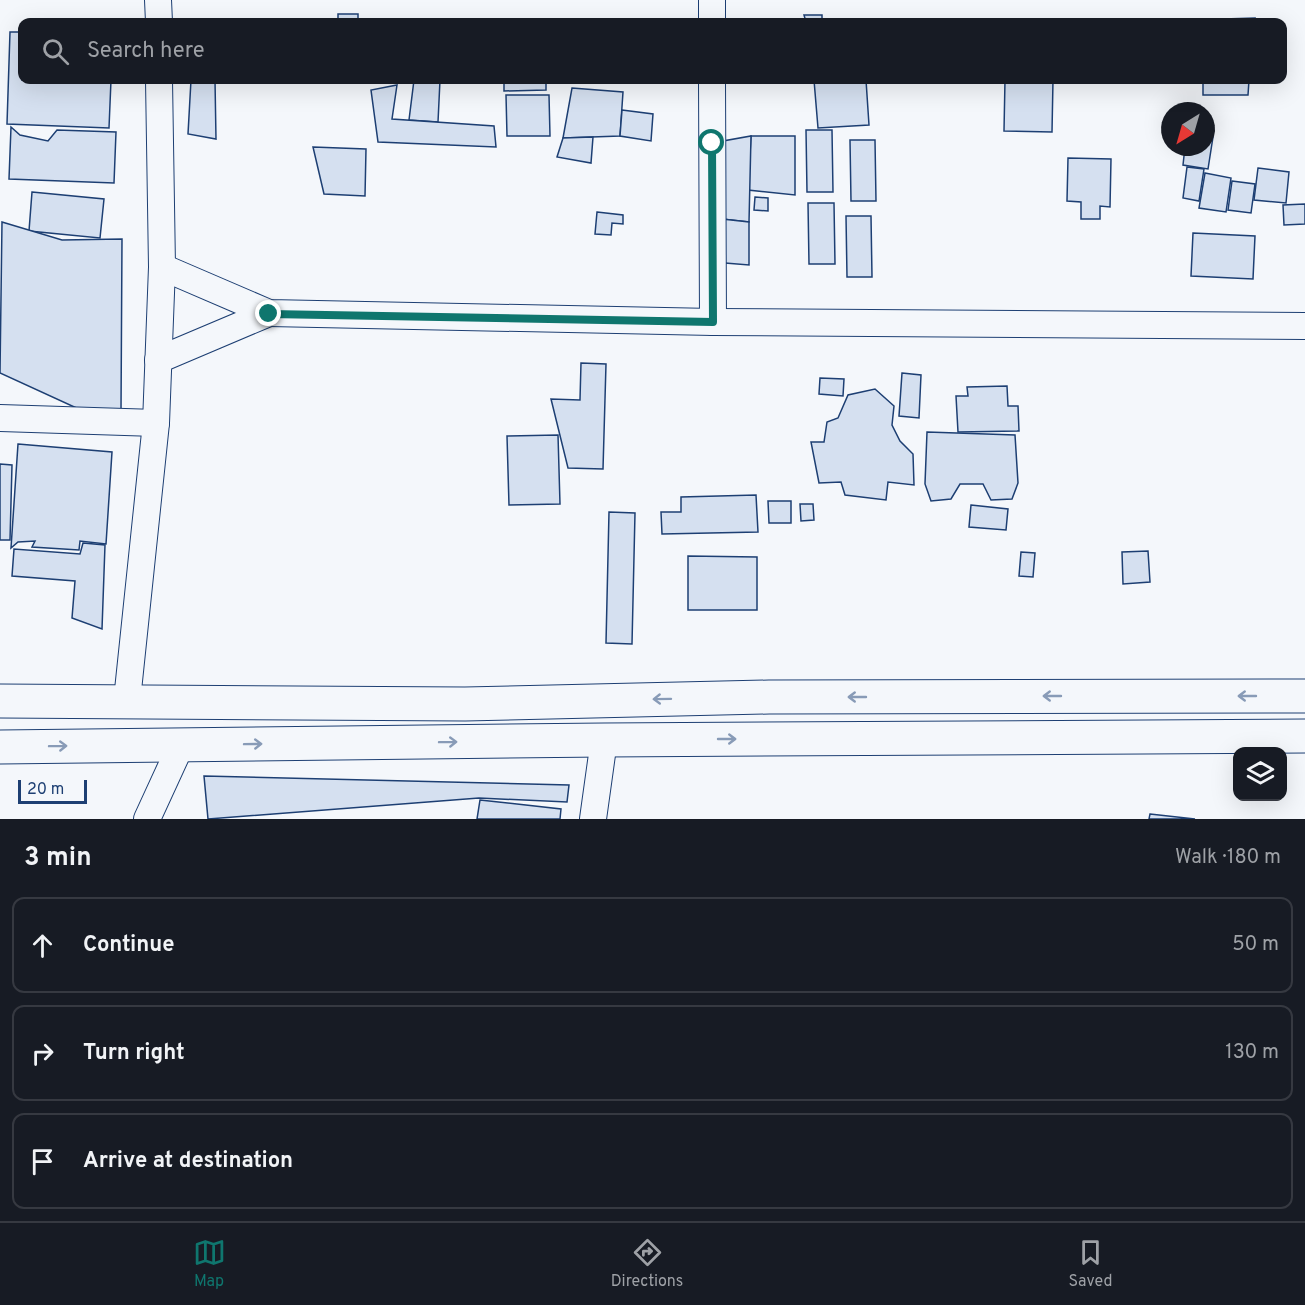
<!DOCTYPE html>
<meta charset="utf-8">
<style>
:root{--surface:#171b24;--page:#242831;--text:#f1f3f6;--muted:#9ea1a6;--line:#363941;--accent:#0f766e}
body{margin:0;font-family:Overpass,sans-serif;background:var(--page);color:var(--text)}
.controls{position:absolute;right:18px;bottom:18px;display:grid;overflow:hidden;border-radius:12px;box-shadow:0 6px 24px #0002}
.controls button{width:54px;height:54px;display:grid;place-items:center;padding:0;border:0;border-bottom:2px solid var(--line);background:var(--surface);color:var(--text);font:30px sans-serif}
.compass{position:absolute;left:1161px;top:102px;width:54px;height:54px;border-radius:50%;background:var(--surface);box-shadow:0 6px 24px #0002;rotate:217deg}
.scale{position:absolute;left:18px;bottom:15px;width:69px;box-sizing:border-box;padding-left:6px;border:3px solid #1d3f73;border-top:0;font-size:16px;line-height:21px;white-space:nowrap;color:#1d3f73;-webkit-text-stroke:4px #f4f7fb;paint-order:stroke}
.stop{position:absolute;width:18px;height:18px;margin:-14px;border:4px solid #0f766e;border-radius:50%;background:#fff}
.stop.end{background:#0f766e;border-color:#fff;box-shadow:0 2px 6px #0008}
.list{margin:0;padding:0;list-style:none}
h2{display:flex;justify-content:space-between;align-items:center;height:78px;margin:0;padding:0 24px;font-size:26px}
h2 small{font-size:20px;font-weight:400;color:var(--muted)}
.list li{display:grid;grid-template-columns:39px 1fr auto;gap:18px;align-items:center;box-sizing:border-box;height:96px;margin:0 12px 12px;padding:0 12px;border:2px solid var(--line);border-radius:12px}
.list b{display:block;font-size:22px;white-space:nowrap}
.list em{font-size:20px;font-style:normal;color:var(--muted)}
.icon{flex:none;width:33px;height:33px;fill:none;stroke:currentColor;stroke-width:2;stroke-linecap:round;stroke-linejoin:round}
.map{position:relative;flex:none;width:1305px;height:819px;overflow:hidden}
.search{position:absolute;background:var(--surface);box-shadow:0 6px 24px #0002;left:18px;right:18px;top:18px;height:66px;display:flex;align-items:center;gap:15px;box-sizing:border-box;padding:0 21px;border-radius:12px;color:var(--muted);font-size:22px}
.sheet{height:402px;background:var(--surface)}
nav{display:flex;justify-content:space-around;align-items:center;box-sizing:border-box;height:84px;border-top:2px solid var(--line);background:var(--surface);font-size:16px;color:var(--muted)}
nav a{display:grid;justify-items:center;gap:3px}
nav .on{color:var(--accent)}
.map>svg:first-child{display:block}
.building{fill:#d5e0f0;stroke:#1d3f73;stroke-width:1.5}
.lines{fill:none;stroke-linecap:round;stroke-linejoin:round}
.minor-casing{stroke:#1d3f73;stroke-width:28}
.major-casing{stroke:#1d3f73;stroke-width:35}
.minor{stroke:#f4f7fb;stroke-width:26}
.major{stroke:#f4f7fb;stroke-width:33}
.oneway{stroke:#889bb7}
.route{stroke:#0f766e;stroke-width:8}
</style>
<div class="map">
<svg width="1305" height="819" viewBox="0 0 1305 819">
<rect width="100%" height="100%" fill="#f4f7fb"/>
<g class="building">
<rect x="338" y="14" width="20" height="8"/>
<polygon points="804,15 822,15 822,22 806,22"/>
<polygon points="1255,18 1254,22 1191,22 1191,20"/>
<polygon points="624,19 624,22 579,22 579,21"/>
<polygon points="10,32 22,32 22,80 111,80 109,128 7,124"/>
<polygon points="191,80 215,80 216,139 188,134"/>
<polygon points="414,80 440,80 438,122 409,120"/>
<polygon points="504,80 546,80 546,90 504,91"/>
<polygon points="814,80 866,80 869,125 818,128"/>
<polygon points="1005,80 1053,80 1052,132 1004,131"/>
<polygon points="1203,80 1249,80 1248,95 1203,95"/>
<polygon points="397,85 392,119 494,126 496,147 378,142 371,90"/>
<polygon points="572,88 623,92 620,136 563,138"/>
<polygon points="506,95 549,95 550,136 507,136"/>
<polygon points="622,110 653,114 651,141 620,136"/>
<polygon points="11,127 20,135 48,141 57,130 116,132 114,183 9,179"/>
<polygon points="806,130 832,130 833,192 807,192"/>
<polygon points="751,136 795,136 795,195 748,190"/>
<polygon points="751,136 749,222 713,218 712,143"/>
<polygon points="1206,136 1213,137 1208,169 1183,165 1185,147 1206,147"/>
<polygon points="593,137 591,163 557,157 563,138"/>
<polygon points="850,140 875,140 876,201 851,201"/>
<polygon points="313,147 366,149 365,196 324,194"/>
<polygon points="1068,158 1111,159 1110,207 1100,206 1100,219 1081,219 1081,202 1067,201"/>
<polygon points="1187,167 1204,169 1199,201 1183,198"/>
<polygon points="1258,168 1289,172 1286,203 1254,200"/>
<polygon points="1205,173 1231,178 1226,212 1199,208"/>
<polygon points="1232,181 1255,184 1251,213 1228,210"/>
<polygon points="32,192 104,199 100,238 29,231"/>
<polygon points="755,197 768,198 768,211 754,210"/>
<polygon points="808,203 834,203 835,264 809,264"/>
<polygon points="1305,204 1305,224 1284,225 1283,205"/>
<polygon points="597,212 623,215 623,224 612,223 611,235 595,234"/>
<polygon points="846,216 871,216 872,277 847,277"/>
<polygon points="713,218 749,222 749,265 713,262"/>
<polygon points="2,222 62,240 122,239 121,412 83,411 0,373"/>
<polygon points="1193,233 1255,236 1253,279 1191,276"/>
<polygon points="581,363 606,364 603,469 568,468 551,399 580,400"/>
<polygon points="902,373 921,375 919,418 899,416"/>
<polygon points="820,378 844,379 843,396 819,394"/>
<polygon points="1007,386 1008,406 1018,406 1019,431 958,432 956,396 968,396 967,387"/>
<polygon points="875,389 894,406 892,425 900,441 913,454 914,485 888,482 886,500 845,495 841,482 819,483 811,442 824,442 827,422 838,418 848,395"/>
<polygon points="927,432 1015,435 1018,483 1012,499 991,500 983,484 960,484 951,499 931,501 925,484"/>
<polygon points="558,435 560,504 509,505 507,436"/>
<polygon points="18,444 112,452 106,544 80,541 79,550 32,547 35,541 18,542 11,548"/>
<polygon points="0,464 12,465 10,540 0,540"/>
<polygon points="756,495 758,532 662,534 661,512 681,512 681,497"/>
<polygon points="768,501 791,501 791,523 769,523"/>
<polygon points="800,504 813,504 814,520 801,521"/>
<polygon points="971,505 1008,509 1006,530 969,527"/>
<polygon points="609,512 635,513 632,644 606,643"/>
<polygon points="83,543 105,545 102,629 72,618 75,581 12,576 14,549 80,554"/>
<polygon points="1148,551 1150,582 1123,584 1122,552"/>
<polygon points="1021,552 1035,553 1033,577 1019,576"/>
<polygon points="688,556 757,557 757,610 688,610"/>
<polygon points="204,776 569,785 567,802 479,798 208,819"/>
<polygon points="480,800 561,809 560,819 477,819"/>
<polygon points="1150,814 1195,819 1149,819"/>
</g>
<g class="lines">
<g class="minor-casing">
<g id="minor">
<polyline points="158,0 159,22"/>
<polyline points="712,0 712,22"/>
<polyline points="712,80 713,322"/>
<polyline points="162,267 269,313 713,322 1305,326"/>
<polyline points="158,360 269,313"/>
<polyline points="0,418 156,423"/>
<polyline points="127,700 156,423 162,267 159,80"/>
<polyline points="147,819 181,745"/>
<polyline points="593,819 604,740"/>
</g>
</g>
<g class="major-casing">
<g id="major">
<polyline points="0,701 465,704 769,697 1305,696"/>
<polyline points="0,747 604,740 1305,736"/>
</g>
</g>
<use href="#minor" class="minor"/>
<use href="#major" class="major"/>
</g>
<defs><path id="oneway-shaft" d="M-6 0H5M1.5-3L5.5 0L1.5 3" fill="none" stroke-width="1.6" stroke-linecap="round" stroke-linejoin="round" transform="scale(1.5)"/></defs>
<g class="oneway">
<use href="#oneway-shaft" transform="translate(1052 696) rotate(180)"/>
<use href="#oneway-shaft" transform="translate(1247 696) rotate(180)"/>
<use href="#oneway-shaft" transform="translate(857 697) rotate(180)"/>
<use href="#oneway-shaft" transform="translate(662 699) rotate(179)"/>
<use href="#oneway-shaft" transform="translate(727 739)"/>
<use href="#oneway-shaft" transform="translate(448 742) rotate(-1)"/>
<use href="#oneway-shaft" transform="translate(253 744) rotate(-1)"/>
<use href="#oneway-shaft" transform="translate(58 746) rotate(-1)"/>
</g>
<g class="lines">
<polyline class="route" points="269,314 713,322 712,143"/>
</g>
</svg>
<div class="controls">
<button><svg class="icon" aria-label="layers" viewBox="0 0 24 24"><path d="M12 4l9 5-9 5-9-5zM3 14l9 5 9-5"/></svg></button>
</div>
<svg class="compass" viewBox="-18 -18 36 36"><path d="M0-13l5 13h-10z" fill="#e53935"/><path d="M0 13l5-13h-10z" fill="#9ea1a6"/></svg>
<div class="scale">20 m</div>
<div class="stop" style="left:712px;top:143px"></div>
<div class="stop end" style="left:269px;top:314px"></div>
<div class="search"><svg class="icon" aria-label="search" viewBox="0 0 24 24"><circle cx="10" cy="10" r="6"/><path d="M15 15l6 6"/></svg>Search here</div>
</div>
<section class="sheet">
<h2>3 min<small>Walk · 180 m</small></h2>
<ul class="list">
<li><svg class="icon" aria-label="ahead" viewBox="0 0 24 24"><path d="M12 20V5M6 11l6-6 6 6"/></svg><div><b>Continue</b></div><em>50 m</em></li>
<li><svg class="icon" aria-label="right" viewBox="0 0 24 24"><path d="M7 20v-9h11M14 6l5 5-5 5"/></svg><div><b>Turn right</b></div><em>130 m</em></li>
<li><svg class="icon" aria-label="arrive" viewBox="0 0 24 24"><path d="M6 21V4h12l-3 4 3 4H6"/></svg><div><b>Arrive at destination</b></div></li>
</ul>
</section>
<nav>
<a class="on"><svg class="icon" aria-label="map" viewBox="0 0 24 24"><path d="M3 6l6-2 6 2 6-2v14l-6 2-6-2-6 2zM9 4v14M15 6v14"/></svg>Map</a>
<a><svg class="icon" aria-label="directions" viewBox="0 0 24 24"><path d="M12 3l9 9-9 9-9-9zM9 14v-3h6M13 9l2 2-2 2"/></svg>Directions</a>
<a><svg class="icon" aria-label="saved" viewBox="0 0 24 24"><path d="M7 4h10v16l-5-4-5 4z"/></svg>Saved</a>
</nav>
